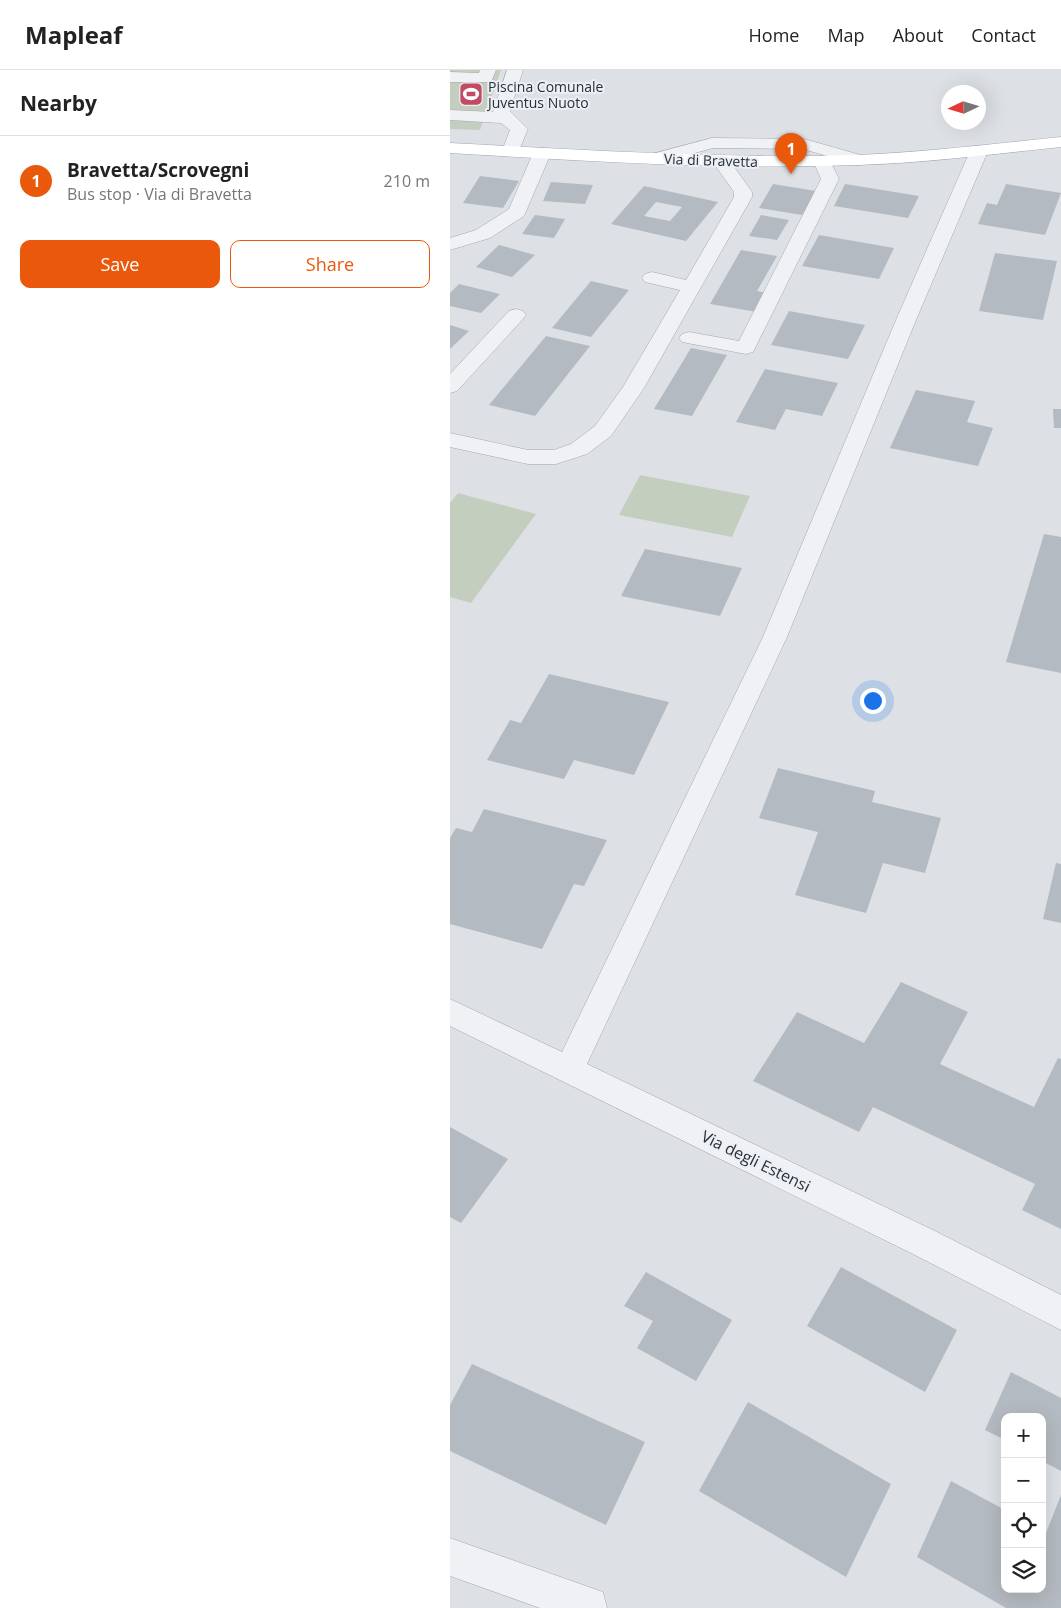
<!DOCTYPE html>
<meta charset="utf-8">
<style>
:root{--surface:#fff;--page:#f6f6f6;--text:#222;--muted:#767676;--line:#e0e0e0;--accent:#ea580c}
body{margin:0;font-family:"Open Sans",sans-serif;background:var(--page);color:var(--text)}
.controls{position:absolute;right:15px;bottom:15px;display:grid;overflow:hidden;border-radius:10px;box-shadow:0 5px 20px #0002}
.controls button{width:45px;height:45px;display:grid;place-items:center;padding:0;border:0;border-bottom:1px solid var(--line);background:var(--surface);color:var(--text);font:25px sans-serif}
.compass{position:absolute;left:491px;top:15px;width:45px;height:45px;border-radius:50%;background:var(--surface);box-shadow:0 5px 20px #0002;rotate:266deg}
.you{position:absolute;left:422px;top:630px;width:18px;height:18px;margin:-12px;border:4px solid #fff;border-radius:50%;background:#1a73e8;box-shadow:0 0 0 8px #1a73e833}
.badge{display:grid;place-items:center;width:32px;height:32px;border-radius:50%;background:var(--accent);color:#fff;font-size:16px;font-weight:700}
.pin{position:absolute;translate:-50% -41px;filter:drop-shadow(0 1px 2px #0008)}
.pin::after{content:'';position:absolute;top:26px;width:18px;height:15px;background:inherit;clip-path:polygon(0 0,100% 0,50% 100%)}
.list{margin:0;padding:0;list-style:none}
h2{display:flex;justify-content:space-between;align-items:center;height:65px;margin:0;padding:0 20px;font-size:21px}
h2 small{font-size:16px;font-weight:400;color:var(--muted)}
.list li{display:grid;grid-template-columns:32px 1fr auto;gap:15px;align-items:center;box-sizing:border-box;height:90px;padding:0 20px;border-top:1px solid var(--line)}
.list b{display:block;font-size:19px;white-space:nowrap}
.list p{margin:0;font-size:16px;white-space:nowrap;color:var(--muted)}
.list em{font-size:16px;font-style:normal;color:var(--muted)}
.actions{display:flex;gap:10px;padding:15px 20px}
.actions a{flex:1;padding:11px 0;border:1px solid var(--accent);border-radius:10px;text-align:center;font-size:18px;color:var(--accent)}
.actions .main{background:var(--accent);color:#fff}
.icon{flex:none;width:28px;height:28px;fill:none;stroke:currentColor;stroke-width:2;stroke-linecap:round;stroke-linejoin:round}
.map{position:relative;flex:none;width:611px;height:1538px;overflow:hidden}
header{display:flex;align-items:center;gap:30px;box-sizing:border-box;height:70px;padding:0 25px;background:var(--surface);border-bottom:1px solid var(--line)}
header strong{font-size:24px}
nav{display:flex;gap:28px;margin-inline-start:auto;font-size:18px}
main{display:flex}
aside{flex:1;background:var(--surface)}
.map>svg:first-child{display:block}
.green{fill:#c4cebe}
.building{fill:#b4bac1;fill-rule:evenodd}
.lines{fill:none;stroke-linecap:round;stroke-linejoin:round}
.minor-casing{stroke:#a3a8ae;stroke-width:1}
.major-casing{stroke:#9da6b0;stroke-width:1}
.minor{fill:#eff1f4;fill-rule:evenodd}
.major{fill:#fff;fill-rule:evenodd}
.labels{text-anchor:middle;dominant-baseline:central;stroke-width:4;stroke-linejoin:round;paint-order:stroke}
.far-poi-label{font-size:14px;fill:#27303a;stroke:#eceff3;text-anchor:start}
.far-street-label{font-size:14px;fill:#27303a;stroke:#eceff3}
.street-label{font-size:16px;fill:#27303a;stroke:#eceff3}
</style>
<header>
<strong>Mapleaf</strong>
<nav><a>Home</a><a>Map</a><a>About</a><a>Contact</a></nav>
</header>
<main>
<aside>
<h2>Nearby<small></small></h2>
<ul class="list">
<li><span class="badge">1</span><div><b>Bravetta/Scrovegni</b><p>Bus stop · Via di Bravetta</p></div><em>210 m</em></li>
</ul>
<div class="actions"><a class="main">Save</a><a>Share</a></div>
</aside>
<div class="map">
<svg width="611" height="1538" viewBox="0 0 611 1538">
<rect width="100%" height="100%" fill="#dde1e5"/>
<g class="green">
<polygon points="0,0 51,0 30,60 0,59"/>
<polygon points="190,405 300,426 282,467 169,445"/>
<polygon points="8,423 86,444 21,533 0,527 0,433"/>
</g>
<g class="building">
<polygon points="30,106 69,111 53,138 13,133"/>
<polygon points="101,112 143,115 135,134 93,131"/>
<polygon points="323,114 366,121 352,145 309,138"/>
<polygon points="395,114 469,126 458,148 384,136"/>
<polygon points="556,114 611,123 595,165 528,154 537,133 547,135"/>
<path d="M194,116L268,132L236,171L161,154ZM206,132L232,137L220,151L194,146Z"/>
<polygon points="85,145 115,149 104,168 72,164"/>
<polygon points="311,145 339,150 327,170 299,166"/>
<polygon points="369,165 444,178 429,209 352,196"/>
<polygon points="49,175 85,185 62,207 26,197"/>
<polygon points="291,180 327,186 307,221 317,223 307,242 260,234"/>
<polygon points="545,183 607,191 593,250 529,241"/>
<polygon points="141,211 179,220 141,267 102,258"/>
<polygon points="9,214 50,224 31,243 0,236 0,223"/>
<polygon points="339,241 415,255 398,289 321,275"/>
<polygon points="0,255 19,261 0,279"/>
<polygon points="96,266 140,276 85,346 39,335"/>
<polygon points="241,278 277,285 242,346 204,339"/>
<polygon points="315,299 388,313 372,346 336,339 325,360 286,352"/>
<polygon points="466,320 525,331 517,352 543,358 528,396 440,378"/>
<polygon points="603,339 611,339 611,358 604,358"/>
<polygon points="594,464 611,467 611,603 556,592"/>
<polygon points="195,479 292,498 270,546 171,526"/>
<polygon points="99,604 219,632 184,705 124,690 114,709 37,690 60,650 71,653"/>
<polygon points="328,698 425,721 422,732 491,748 475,803 433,793 416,843 345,825 368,762 309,748"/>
<polygon points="34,739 157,770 134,816 124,814 92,879 0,854 0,768 6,758 22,762"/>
<polygon points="606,793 611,794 611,853 593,849"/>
<polygon points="451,912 518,942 490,994 584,1037 608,988 611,989 611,1159 572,1140 585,1114 423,1037 409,1062 303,1011 347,942 414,973"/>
<polygon points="0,1057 58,1089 11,1153 0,1147"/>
<polygon points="391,1197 507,1260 475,1322 357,1256"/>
<polygon points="196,1202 282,1250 246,1311 187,1278 203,1251 174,1236"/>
<polygon points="22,1294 195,1372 156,1455 0,1381 0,1335"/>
<polygon points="561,1302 611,1328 611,1401 592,1391 592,1347 555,1347 555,1370 535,1360"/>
<polygon points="298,1332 441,1414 396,1507 249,1421"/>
<polygon points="501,1411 555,1440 555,1519 592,1519 592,1461 596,1463 611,1425 611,1538 556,1538 467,1487"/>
</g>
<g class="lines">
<g class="minor-casing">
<g id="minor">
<polygon points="30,0 46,0 41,12 0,12 0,2 29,3"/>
<polygon points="57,0 73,0 60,41 78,59 67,85 61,86 55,85 52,81 60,60 51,53 0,50 0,40 43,42"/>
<polygon points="262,68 354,69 414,86 417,90 414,94 408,95 353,79 263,78 208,93 202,92 199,88 202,84"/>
<polygon points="529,76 535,77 538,81 466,250 337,567 137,994 485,1161 611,1225 611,1260 461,1183 0,956 0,929 112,982 313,567 446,250 520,81 523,77"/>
<polygon points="92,78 98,79 101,83 74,146 40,168 0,180 0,168 26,160 59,139 83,83 86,79"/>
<polygon points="271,86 277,87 302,122 302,127 194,318 161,366 137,384 106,394 78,394 0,377 0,363 78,380 104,380 121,374 145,356 173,317 230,220 195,212 192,208 195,204 202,202 236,210 284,127 284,122 262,91 265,87"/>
<polygon points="372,86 378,87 389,109 303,282 296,284 232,272 229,268 232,264 239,262 289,271 371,109 363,91 366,87"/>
<polygon points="66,239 73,241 76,245 73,249 7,321 0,323 0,304 59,241"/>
<polygon points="0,1468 153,1522 157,1538 90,1538 0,1506"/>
</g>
</g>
<g class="major-casing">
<path id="major" d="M611,67V77C543,84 476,93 408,95C272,100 136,91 0,83V73C136,80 272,89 408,85C476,82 543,74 611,67Z"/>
</g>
<use href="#minor" class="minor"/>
<use href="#major" class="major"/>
</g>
<defs>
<g id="stadium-square" transform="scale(1.25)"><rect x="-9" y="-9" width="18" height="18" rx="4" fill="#c24a65" stroke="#eceff3"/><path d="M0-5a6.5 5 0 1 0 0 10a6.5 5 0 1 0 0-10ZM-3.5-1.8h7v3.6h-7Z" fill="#fff"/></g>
</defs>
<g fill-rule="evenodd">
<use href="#stadium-square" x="21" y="24"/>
</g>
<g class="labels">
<g class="far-poi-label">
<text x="38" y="16">Piscina Comunale<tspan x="38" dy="16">Juventus Nuoto</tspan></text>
</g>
<g class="far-street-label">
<text transform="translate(261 90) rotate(2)">Via di Bravetta</text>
</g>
<g class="street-label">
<text transform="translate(306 1091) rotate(26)">Via degli Estensi</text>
</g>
</g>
</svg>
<div class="controls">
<button>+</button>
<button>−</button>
<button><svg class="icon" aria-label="locate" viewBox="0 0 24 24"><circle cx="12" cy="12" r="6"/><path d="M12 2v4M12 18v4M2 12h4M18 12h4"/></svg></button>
<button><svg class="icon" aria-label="layers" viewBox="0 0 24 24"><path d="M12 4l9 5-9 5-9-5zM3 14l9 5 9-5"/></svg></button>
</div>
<svg class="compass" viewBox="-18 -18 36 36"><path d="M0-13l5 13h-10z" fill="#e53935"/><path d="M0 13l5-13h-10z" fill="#767676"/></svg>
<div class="you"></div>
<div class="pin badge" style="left:341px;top:104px">1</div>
</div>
</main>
